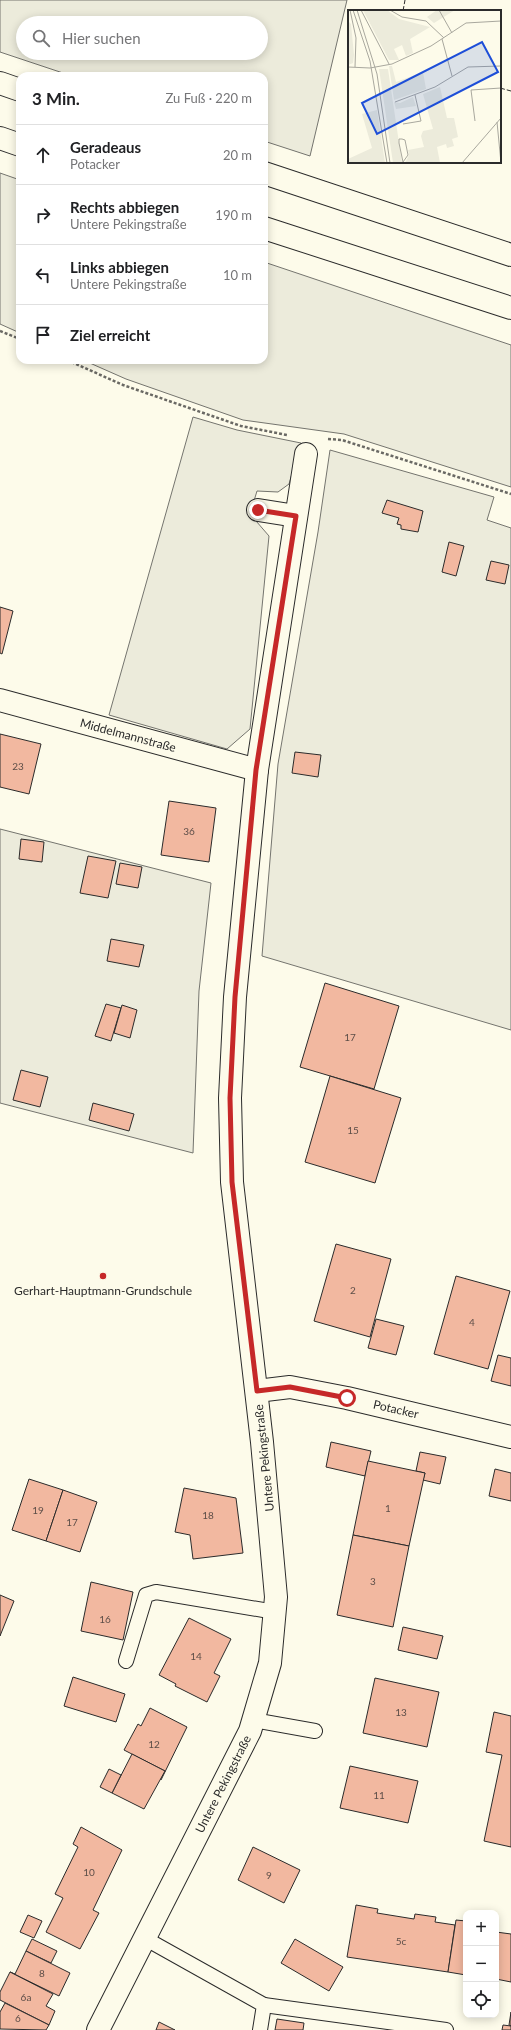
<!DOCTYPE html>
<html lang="de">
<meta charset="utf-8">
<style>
:root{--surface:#fff;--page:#f6f6f6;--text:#202124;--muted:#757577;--line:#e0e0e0}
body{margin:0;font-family:Lato,sans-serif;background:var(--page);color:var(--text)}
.controls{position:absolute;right:12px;bottom:12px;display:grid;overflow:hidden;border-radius:8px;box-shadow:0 2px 10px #0003}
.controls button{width:36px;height:36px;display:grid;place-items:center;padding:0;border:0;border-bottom:1px solid var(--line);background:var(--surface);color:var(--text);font:20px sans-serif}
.stop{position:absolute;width:12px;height:12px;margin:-9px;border:3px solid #c62828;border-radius:50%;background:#fff}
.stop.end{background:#c62828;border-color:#fff;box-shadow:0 1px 4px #0008}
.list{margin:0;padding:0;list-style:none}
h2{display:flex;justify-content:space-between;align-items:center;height:52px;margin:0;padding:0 16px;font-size:17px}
h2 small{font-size:13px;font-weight:400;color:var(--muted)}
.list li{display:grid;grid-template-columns:26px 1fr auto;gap:12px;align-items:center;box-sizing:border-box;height:60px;padding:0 16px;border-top:1px solid var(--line)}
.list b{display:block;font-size:15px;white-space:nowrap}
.list p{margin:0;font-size:13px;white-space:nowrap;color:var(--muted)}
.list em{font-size:13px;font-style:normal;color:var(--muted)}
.icon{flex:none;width:22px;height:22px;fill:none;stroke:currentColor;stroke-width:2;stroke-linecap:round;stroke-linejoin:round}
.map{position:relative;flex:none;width:511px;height:2030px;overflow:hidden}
.search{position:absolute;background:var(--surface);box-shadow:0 2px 10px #0003;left:16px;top:16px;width:252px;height:44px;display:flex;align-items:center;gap:10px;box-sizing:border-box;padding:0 14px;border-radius:22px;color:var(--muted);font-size:15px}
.panel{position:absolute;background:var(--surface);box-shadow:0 2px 10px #0003;left:16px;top:72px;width:252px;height:292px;border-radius:12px}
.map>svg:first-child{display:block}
.green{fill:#ecebdb;stroke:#74746e;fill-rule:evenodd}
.building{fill:#f2b8a0;stroke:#2b2b2b}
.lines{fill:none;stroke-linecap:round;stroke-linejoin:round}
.service-casing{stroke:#2b2b2b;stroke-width:16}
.minor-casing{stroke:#2b2b2b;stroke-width:24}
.trunk-casing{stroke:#2b2b2b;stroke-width:24}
.path{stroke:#6a6964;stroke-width:2.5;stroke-dasharray:3 2;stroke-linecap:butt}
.service{stroke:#fdfbea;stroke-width:14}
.minor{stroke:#fdfbea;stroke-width:22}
.trunk{stroke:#fdfbea;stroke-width:22}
.fence{stroke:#2b2b2b;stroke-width:1;stroke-dasharray:5 2;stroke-linecap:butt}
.route{stroke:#c62828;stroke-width:5}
.poi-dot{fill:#c62828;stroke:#fdfbea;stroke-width:1.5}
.labels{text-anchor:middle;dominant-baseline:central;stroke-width:3;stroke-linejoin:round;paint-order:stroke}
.number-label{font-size:10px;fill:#5d4e48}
.street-label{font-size:12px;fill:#2b2b2b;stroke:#fdfbea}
.poi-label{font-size:12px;fill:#2b2b2b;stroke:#fdfbea}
.inset-road{fill:none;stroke:#a9a89e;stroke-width:1}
.view{fill:#1d4ed8;fill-opacity:0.15;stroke:#1d4ed8;stroke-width:2}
.inset-edge{fill:none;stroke:#2b2b2b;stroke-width:2}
</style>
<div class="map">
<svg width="511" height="2030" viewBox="0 0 511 2030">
<rect width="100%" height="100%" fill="#fdfbea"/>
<g class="green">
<path d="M0,0H347L310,156L264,141V76H72L0,52ZM23,23H261V53H23Z"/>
<polygon points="0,173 20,180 20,333 0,324"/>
<polygon points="264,262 511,345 511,487 344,434 243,420 126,379 83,360 264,360"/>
<polygon points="193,417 237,430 301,443 289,484 278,492 257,491 250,514 269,536 250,729 227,749 109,715"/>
<polygon points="330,450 494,497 487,520 511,528 511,1030 262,956 278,764 318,532"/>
<polygon points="0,829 211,883 199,991 193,1153 0,1103"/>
</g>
<g class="building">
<polygon points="387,500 423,511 418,532 401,529 401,525 397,524 399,518 382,513"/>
<polygon points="449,542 464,546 456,576 442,572"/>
<polygon points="491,561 509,565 505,584 486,580"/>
<polygon points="0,607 13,611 2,654 0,653"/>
<polygon points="0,734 41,744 29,794 0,787"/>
<polygon points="295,752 321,755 318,777 292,773"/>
<polygon points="169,801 216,808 209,862 161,855"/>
<polygon points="21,839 44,842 42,862 19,859"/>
<polygon points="88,856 116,861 108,898 80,893"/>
<polygon points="120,863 142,867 138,888 116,884"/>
<polygon points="111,939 144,945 139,967 107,961"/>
<polygon points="325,983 399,1006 374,1089 300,1067"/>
<polygon points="106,1004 121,1008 111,1041 95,1036"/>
<polygon points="122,1005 137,1010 130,1038 114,1033"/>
<polygon points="21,1070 48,1077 40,1107 13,1100"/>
<polygon points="330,1076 401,1098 375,1183 305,1162"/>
<polygon points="93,1103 134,1114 129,1131 89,1120"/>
<polygon points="336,1244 391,1259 370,1337 314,1321"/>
<polygon points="456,1276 510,1291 488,1369 434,1354"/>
<polygon points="376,1319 404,1326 396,1355 368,1348"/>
<polygon points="498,1355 511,1358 511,1386 491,1381"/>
<polygon points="331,1442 371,1451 365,1476 326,1467"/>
<polygon points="420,1452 446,1457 440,1484 423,1480 425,1473 416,1471"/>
<polygon points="368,1461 425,1473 409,1546 353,1535"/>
<polygon points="495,1469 511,1473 511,1501 489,1496"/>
<polygon points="29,1479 63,1490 46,1541 12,1530"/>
<polygon points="184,1488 236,1498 243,1553 193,1559 190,1535 175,1532"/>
<polygon points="63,1490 97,1502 80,1552 46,1541"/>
<polygon points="353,1535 409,1546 393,1627 337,1615"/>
<polygon points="91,1582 133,1592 123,1640 81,1631"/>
<polygon points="0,1595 14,1601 0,1636"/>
<polygon points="189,1618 231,1639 214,1673 220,1676 207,1702 175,1686 176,1684 159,1675"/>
<polygon points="403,1627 443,1636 437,1659 398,1650"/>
<polygon points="73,1677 125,1694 116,1722 64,1706"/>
<polygon points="375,1678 439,1692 427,1747 363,1733"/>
<polygon points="150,1708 187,1727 161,1780 160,1779 165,1771 124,1750 138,1724 141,1726"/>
<polygon points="494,1712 511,1716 511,1847 484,1841 502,1755 486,1752"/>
<polygon points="132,1754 165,1771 144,1809 112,1793"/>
<polygon points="350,1766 418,1781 408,1823 340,1808"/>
<polygon points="109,1769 121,1775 112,1793 100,1787"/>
<polygon points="81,1827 122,1850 93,1910 99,1913 80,1949 46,1932 63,1898 55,1894 78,1847 73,1844"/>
<polygon points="253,1847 300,1870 284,1903 238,1880"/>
<polygon points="356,1905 378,1909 377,1913 414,1919 415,1914 436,1917 435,1922 455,1925 448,1972 347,1957"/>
<polygon points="28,1915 42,1921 34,1938 20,1932"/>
<polygon points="456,1920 466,1921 466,1975 448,1972"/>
<polygon points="496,1932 511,1934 511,1982 496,1979"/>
<polygon points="32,1939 57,1951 51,1963 26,1951"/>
<polygon points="295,1939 343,1967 329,1991 281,1963"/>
<polygon points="26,1951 70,1973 59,1996 10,1972 15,1974"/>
<polygon points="10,1972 53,1994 46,2006 55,2011 49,2025 0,2000 0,1992"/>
<polygon points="5,2003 49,2025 46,2030 0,2029 0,2012"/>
<polygon points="511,2012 511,2026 509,2025"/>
<polygon points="277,2019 304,2023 303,2030 275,2030"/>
<polygon points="159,2022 175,2030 156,2030"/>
<polygon points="503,2025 511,2026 511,2030 502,2030"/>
</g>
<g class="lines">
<g class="service-casing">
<g id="service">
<polyline points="126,1661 146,1595 156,1592 275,1612"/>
<polyline points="253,1720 315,1731"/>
<polyline points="146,1939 264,2005 260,2030"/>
<polyline points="264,2005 446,2030"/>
</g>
</g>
<g class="minor-casing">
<g id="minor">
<polyline points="258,510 296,516"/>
<polyline points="0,700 257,770"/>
<polyline points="257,1391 290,1387 347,1398 511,1437"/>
<polyline points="98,2030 250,1731 270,1663 276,1597 262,1442 232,1182 230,1098 235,997 257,770 306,454"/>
</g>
</g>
<g class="trunk-casing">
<g id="trunk">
<polyline points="0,83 20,90"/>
<polyline points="0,138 20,145"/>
<polyline points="264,173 511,255"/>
<polyline points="264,228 511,308"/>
</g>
</g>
<g class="path">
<polyline points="0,331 20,339"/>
<polyline points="67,360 123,385 241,426 287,435"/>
<polyline points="328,439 342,440 511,494"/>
</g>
<use href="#service" class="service"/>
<use href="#minor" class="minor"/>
<use href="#trunk" class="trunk"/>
<g class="fence">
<polyline points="403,11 405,0"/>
<polyline points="500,88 511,91"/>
</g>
</g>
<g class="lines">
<polyline class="route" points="258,510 296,516 256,770 235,997 230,1098 232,1182 257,1391 290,1387 347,1398"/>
</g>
<circle class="poi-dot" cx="103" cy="1276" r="4"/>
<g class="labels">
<g class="number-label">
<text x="18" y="766">23</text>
<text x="189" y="831">36</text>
<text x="350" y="1037">17</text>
<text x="353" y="1130">15</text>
<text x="353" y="1290">2</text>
<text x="472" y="1322">4</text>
<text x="388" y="1508">1</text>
<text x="38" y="1510">19</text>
<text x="208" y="1515">18</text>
<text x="72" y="1522">17</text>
<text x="373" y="1581">3</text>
<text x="105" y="1619">16</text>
<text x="196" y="1656">14</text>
<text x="401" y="1712">13</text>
<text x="154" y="1744">12</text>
<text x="379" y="1795">11</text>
<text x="89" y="1872">10</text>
<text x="269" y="1875">9</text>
<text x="401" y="1941">5c</text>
<text x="42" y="1973">8</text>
<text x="26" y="1997">6a</text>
<text x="18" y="2018">6</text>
</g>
<g class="street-label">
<text transform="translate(128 735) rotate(15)">Middelmannstraße</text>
<text transform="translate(396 1409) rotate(13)">Potacker</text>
<text transform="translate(264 1458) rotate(-96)">Untere Pekingstraße</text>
<text transform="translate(223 1784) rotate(-63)">Untere Pekingstraße</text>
</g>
<g class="poi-label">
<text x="103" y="1290">Gerhart-Hauptmann-Grundschule</text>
</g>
</g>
<g transform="translate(348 10)">
<rect width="153" height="153" fill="#fdfbea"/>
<path d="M15,0H39L51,9L82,17L62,29L65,43L58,46L54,35L46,39L51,50H41ZM89,0H107L86,13L79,7ZM0,11L3,14L6,45L5,53L0,55ZM41,56H44L48,72L75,62L78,79L46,90ZM31,59H40L54,153H45ZM92,77L99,108H106L110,127L104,129L106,136L99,138L98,134L89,137L92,153H57L61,145L60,140L76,137L73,126L75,121L85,119L75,84ZM65,87L68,96L48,99L46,92L52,93ZM29,100L37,153H0V149L24,138L14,104Z" fill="#ecebdb"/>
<path class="inset-road" d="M2,0L8,28L7,57M5,0L22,51L39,153M9,0L29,64L42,153M13,0L41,54M42,0L54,7L78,11L96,28M91,0L104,23M94,29L104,66M0,57L22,58L44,54L83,36L118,13L153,11M47,92L87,77L120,57L153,56M127,111L123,80L153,78M149,112L153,153M55,114L73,111L67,85M55,152L60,145L57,130L54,129H51V133L55,152V153M114,153L153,108"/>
<path class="view" d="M134,32L150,62L29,124L14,93Z"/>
<rect width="153" height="153" class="inset-edge"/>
</g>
</svg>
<div class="controls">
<button>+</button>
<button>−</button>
<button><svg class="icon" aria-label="locate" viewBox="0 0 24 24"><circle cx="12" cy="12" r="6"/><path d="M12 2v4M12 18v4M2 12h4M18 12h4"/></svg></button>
</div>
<div class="stop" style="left:347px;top:1398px"></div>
<div class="stop end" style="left:258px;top:510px"></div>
<div class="search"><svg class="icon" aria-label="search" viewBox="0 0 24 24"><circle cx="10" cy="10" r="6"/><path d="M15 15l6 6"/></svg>Hier suchen</div>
<section class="panel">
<h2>3 Min.<small>Zu Fuß · 220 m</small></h2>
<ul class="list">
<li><svg class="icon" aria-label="ahead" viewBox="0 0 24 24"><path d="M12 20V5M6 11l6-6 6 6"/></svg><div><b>Geradeaus</b><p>Potacker</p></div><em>20 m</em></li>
<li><svg class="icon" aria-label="right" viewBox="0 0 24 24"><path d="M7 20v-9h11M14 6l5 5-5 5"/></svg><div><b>Rechts abbiegen</b><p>Untere Pekingstraße</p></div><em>190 m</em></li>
<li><svg class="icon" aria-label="left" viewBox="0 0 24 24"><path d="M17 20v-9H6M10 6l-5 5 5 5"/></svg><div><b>Links abbiegen</b><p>Untere Pekingstraße</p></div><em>10 m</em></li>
<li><svg class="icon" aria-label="arrive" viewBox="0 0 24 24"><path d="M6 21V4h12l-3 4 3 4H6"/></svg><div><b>Ziel erreicht</b></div></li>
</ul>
</section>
</div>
